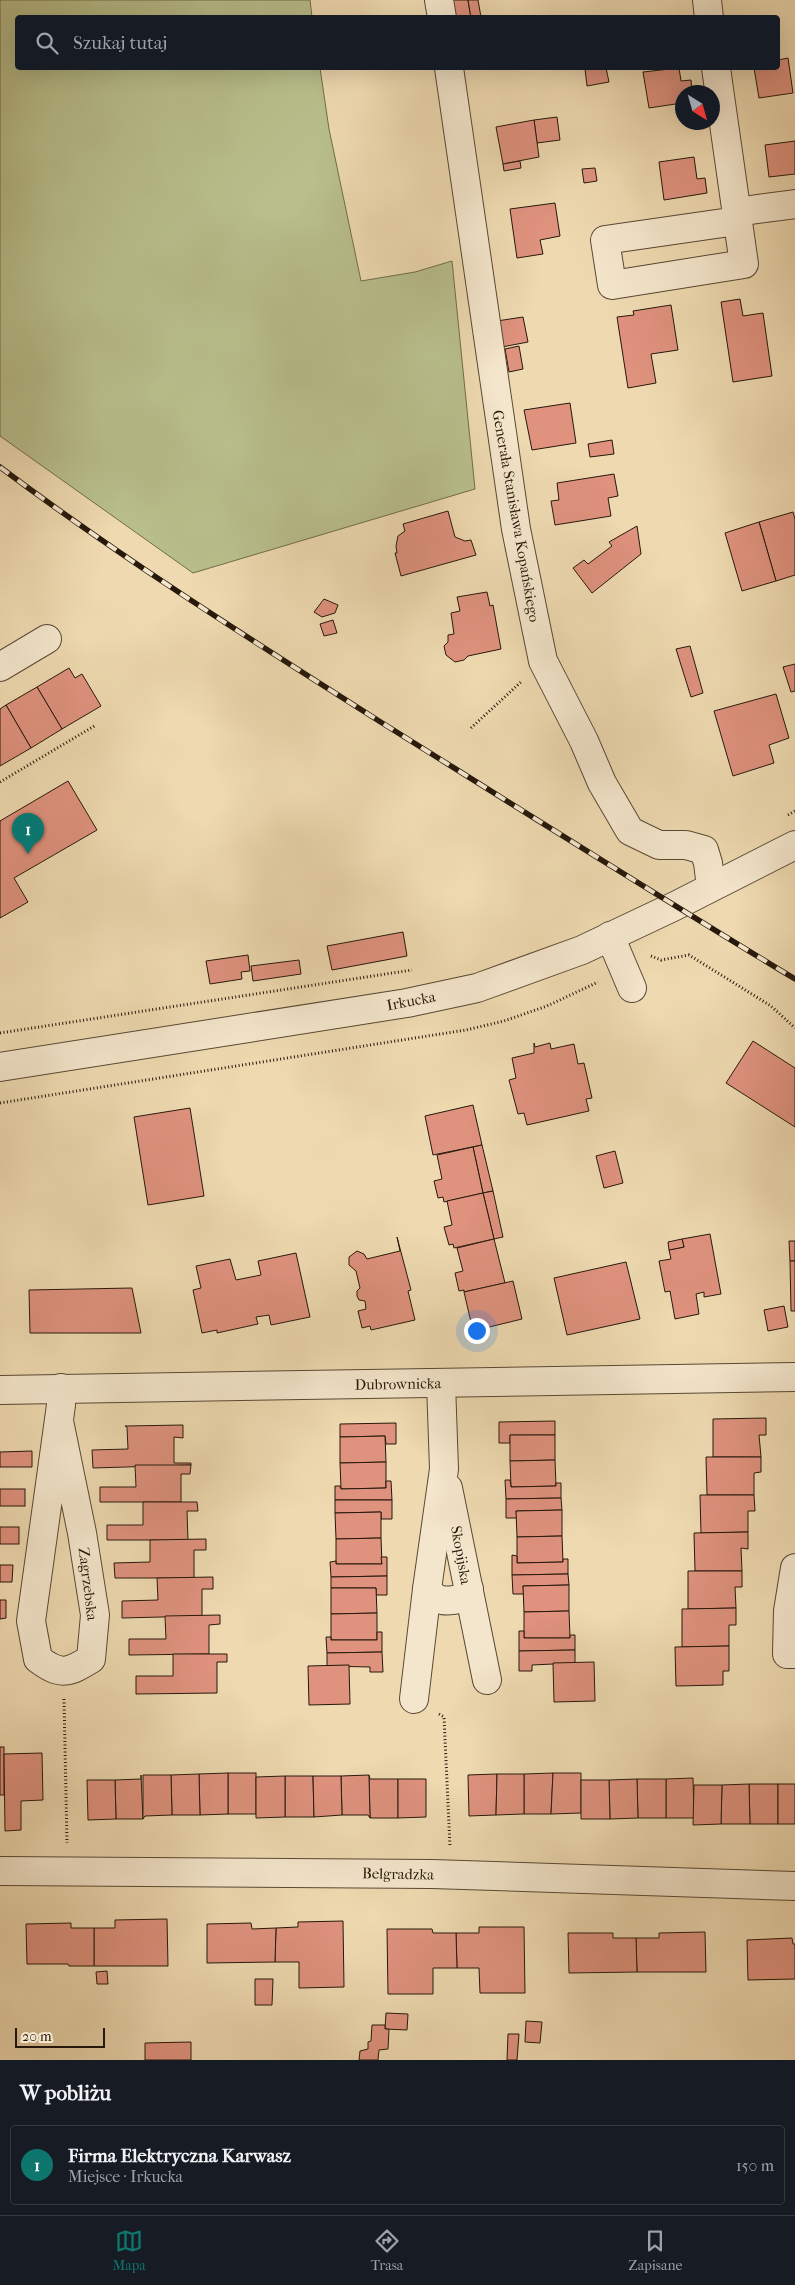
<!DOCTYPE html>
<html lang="pl">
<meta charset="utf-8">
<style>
:root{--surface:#171b24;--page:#242831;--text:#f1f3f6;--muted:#9ea1a6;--line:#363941;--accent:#0f766e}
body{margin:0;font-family:"IM FELL French Canon",serif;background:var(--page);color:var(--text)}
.compass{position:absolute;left:675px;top:85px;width:45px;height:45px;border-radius:50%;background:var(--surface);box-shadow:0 5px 20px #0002;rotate:143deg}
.scale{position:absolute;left:15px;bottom:12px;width:90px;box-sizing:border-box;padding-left:5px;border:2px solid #26180b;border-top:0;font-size:14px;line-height:18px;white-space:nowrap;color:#26180b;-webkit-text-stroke:4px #f4e6cc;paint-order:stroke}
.you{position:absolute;left:476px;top:1330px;width:18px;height:18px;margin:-12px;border:4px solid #fff;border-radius:50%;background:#1a73e8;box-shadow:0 0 0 8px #1a73e833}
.badge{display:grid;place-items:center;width:32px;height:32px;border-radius:50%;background:var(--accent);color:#fff;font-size:16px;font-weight:700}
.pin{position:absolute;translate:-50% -41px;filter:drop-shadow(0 1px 2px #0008)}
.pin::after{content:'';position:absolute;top:26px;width:18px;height:15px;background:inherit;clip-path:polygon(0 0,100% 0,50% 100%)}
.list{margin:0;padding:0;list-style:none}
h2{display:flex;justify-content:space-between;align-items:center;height:65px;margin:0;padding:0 20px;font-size:21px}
h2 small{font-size:16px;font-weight:400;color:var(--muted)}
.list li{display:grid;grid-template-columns:32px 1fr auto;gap:15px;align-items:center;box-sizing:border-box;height:80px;margin:0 10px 10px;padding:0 10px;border:1px solid var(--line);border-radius:5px}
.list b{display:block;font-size:19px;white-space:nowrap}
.list p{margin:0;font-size:16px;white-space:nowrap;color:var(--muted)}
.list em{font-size:16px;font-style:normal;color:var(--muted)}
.icon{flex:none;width:28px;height:28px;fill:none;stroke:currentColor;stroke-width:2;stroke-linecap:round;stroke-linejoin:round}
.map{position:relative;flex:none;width:795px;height:2060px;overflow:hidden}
.search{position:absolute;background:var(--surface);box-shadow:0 5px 20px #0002;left:15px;right:15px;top:15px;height:55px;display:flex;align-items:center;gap:12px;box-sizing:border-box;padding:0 18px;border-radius:5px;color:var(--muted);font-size:19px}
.sheet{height:155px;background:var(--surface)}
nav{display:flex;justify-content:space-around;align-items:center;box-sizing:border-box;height:70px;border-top:1px solid var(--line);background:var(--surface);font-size:14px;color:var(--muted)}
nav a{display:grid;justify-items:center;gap:2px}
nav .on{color:var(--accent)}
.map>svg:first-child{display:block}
.green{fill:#b8bf8c;stroke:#6f6c4c}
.building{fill:#df927e;stroke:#26180b}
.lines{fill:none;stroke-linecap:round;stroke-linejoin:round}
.minor-casing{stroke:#584834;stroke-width:30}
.path{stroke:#26180b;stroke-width:3;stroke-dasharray:1 2.5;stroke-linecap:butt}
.minor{stroke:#f4e6cc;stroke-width:28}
.rail-casing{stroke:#26180b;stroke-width:5.5}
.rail{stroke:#f4e6cc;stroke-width:4;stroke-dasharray:11;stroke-linecap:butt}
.labels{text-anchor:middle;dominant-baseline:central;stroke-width:4;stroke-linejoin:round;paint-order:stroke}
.street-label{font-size:15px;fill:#26180b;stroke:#f4e6cc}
</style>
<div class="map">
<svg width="795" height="2060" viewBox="0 0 795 2060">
<rect width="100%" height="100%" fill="#eed9b0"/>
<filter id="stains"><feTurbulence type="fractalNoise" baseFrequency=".004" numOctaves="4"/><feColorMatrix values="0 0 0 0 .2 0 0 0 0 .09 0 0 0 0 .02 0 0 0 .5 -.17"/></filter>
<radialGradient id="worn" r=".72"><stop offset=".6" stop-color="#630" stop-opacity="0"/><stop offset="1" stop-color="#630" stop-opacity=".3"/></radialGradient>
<polygon class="green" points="0,0 310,0 312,17 18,18 18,68 320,68 329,129 361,281 415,272 452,261 475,489 193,573 0,436"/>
<g class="building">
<polygon points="447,0 468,0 471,18 449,18"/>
<polygon points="468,0 478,0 481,17 471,18"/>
<polygon points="788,58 793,93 759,98 754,68 778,68 778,60"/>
<polygon points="596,68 606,68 609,82 587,86 585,69"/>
<polygon points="679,68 681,81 691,80 692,92 682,92 682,103 649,108 643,72"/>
<polygon points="557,117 560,140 537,143 534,120"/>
<polygon points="534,120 539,157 503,164 496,127"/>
<polygon points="795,141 795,174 769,177 765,145"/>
<polygon points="694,157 697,179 705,178 707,193 664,200 659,162"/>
<polygon points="520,161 521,168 504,171 503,164"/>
<polygon points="595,168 597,181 584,183 582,169"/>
<polygon points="555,203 560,236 540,240 543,254 517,258 510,209"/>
<polygon points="740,299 743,316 763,313 772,376 733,382 721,302"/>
<polygon points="671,305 678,350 651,354 656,383 628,388 617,317 634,315 633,311"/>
<polygon points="523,317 528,342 502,347 497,321"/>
<polygon points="519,346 523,369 509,372 505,349"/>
<polygon points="570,403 576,443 532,450 524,410"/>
<polygon points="612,440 614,454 590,457 588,444"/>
<polygon points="614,474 618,496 608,498 611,516 555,525 551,501 559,500 557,483"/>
<polygon points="448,511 455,537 465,541 471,540 476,555 401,576 395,553 397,553 396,546 398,536 405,531 403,524"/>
<polygon points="793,512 795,519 795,575 776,581 759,522"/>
<polygon points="759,522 776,581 742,591 725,533"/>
<polygon points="637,526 641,554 592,593 573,568 584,560 588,564 612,546 609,542"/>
<polygon points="487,592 490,606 493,605 501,649 468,656 464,660 455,662 446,655 444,646 448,642 448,635 454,634 451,613 460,611 457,597"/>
<polygon points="324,599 338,605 335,613 322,617 314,612"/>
<polygon points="333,620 337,633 324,636 320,624"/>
<polygon points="690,646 703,693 691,697 676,649"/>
<polygon points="795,664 795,691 791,692 783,667"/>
<polygon points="69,668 75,678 82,674 101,706 62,729 37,687"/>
<polygon points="37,687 62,729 31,748 6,705"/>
<polygon points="776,694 789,738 769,745 774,763 733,776 714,711"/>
<polygon points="6,705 31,748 0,766 0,709"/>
<polygon points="68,781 97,830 14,878 28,902 0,918 0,821"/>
<polygon points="403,932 407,956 332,970 327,946"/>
<polygon points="248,955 250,971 241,972 242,979 210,984 206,961"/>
<polygon points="299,960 301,974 253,981 251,966"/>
<polygon points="753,1041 795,1068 795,1127 726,1083"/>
<polygon points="534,1043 535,1047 550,1043 551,1049 574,1044 578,1064 584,1063 592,1098 586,1099 589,1111 527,1125 524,1113 518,1114 509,1080 516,1078 512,1058 534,1053"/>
<polygon points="473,1105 482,1145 433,1155 425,1116"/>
<polygon points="190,1108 204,1196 148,1205 134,1117"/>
<polygon points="482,1145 493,1191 483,1193 473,1147"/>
<polygon points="473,1147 483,1193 444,1202 443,1197 438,1198 434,1181 442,1179 437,1155"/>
<polygon points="615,1151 623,1183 604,1188 596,1156"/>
<polygon points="493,1191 503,1237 494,1239 483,1193"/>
<polygon points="483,1193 494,1239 454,1248 453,1244 449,1245 444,1227 452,1225 447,1201"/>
<polygon points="710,1234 721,1294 704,1297 704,1292 696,1294 699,1314 675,1319 670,1291 665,1292 659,1261 671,1259 669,1250 684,1247 682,1239"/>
<polygon points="397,1237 411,1290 408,1291 415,1320 371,1330 370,1326 362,1328 358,1311 366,1309 365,1301 359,1300 357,1296 357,1291 360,1288 356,1271 349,1265 349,1257 357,1251 364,1254 367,1259 400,1251"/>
<polygon points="494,1239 505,1283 464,1292 464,1290 459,1291 455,1273 463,1271 457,1248"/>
<polygon points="682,1239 684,1247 669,1250 668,1242"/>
<polygon points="789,1241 795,1241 795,1261 790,1261"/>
<polygon points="296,1253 310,1317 271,1325 269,1315 256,1317 258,1324 217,1333 217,1330 202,1333 193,1290 201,1288 196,1266 230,1259 236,1280 261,1275 258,1261"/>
<polygon points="790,1261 795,1261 795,1311 791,1311"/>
<polygon points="626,1262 640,1319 567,1335 554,1278"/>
<polygon points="513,1281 522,1319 473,1331 464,1292"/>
<polygon points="132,1288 141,1333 30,1333 29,1290"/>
<polygon points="784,1306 788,1327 768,1331 764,1310"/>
<polygon points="766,1418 766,1435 759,1435 761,1457 713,1457 713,1419"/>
<polygon points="555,1421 555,1435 510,1435 510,1443 499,1443 499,1422"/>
<polygon points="396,1423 396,1444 386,1444 385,1436 340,1437 340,1424"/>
<polygon points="183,1425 183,1438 174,1437 174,1463 191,1463 191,1465 93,1468 92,1450 128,1449 127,1427 125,1426"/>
<polygon points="510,1435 555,1435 555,1460 510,1461"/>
<polygon points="385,1436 386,1462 340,1463 340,1437"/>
<polygon points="32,1451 32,1467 0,1467 0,1452"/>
<polygon points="706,1457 761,1457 761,1472 754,1473 754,1495 707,1495"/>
<polygon points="555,1460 556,1486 511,1487 510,1461"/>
<polygon points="386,1462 386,1488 341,1489 340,1463"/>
<polygon points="135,1465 191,1465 190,1474 181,1474 181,1502 100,1502 100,1487 136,1487"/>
<polygon points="505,1480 510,1480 511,1487 556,1486 556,1483 561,1483 561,1498 506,1499"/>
<polygon points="386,1481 391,1481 392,1500 335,1500 335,1486 340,1486 341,1489 386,1488"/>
<rect x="0" y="1489" width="25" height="17"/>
<polygon points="700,1495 754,1495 755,1511 748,1511 748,1532 701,1533"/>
<polygon points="561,1498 562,1510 516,1511 517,1518 506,1518 506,1499"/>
<polygon points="335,1500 392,1500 392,1519 381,1519 381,1512 335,1513"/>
<polygon points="143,1502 197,1502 198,1511 187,1511 188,1540 107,1540 107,1525 143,1525"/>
<polygon points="562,1510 562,1536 517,1537 516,1511"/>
<polygon points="381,1512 381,1538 336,1539 335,1513"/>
<rect x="0" y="1527" width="19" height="17"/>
<polygon points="748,1532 748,1549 741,1548 742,1571 695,1571 694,1533"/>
<polygon points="562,1536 563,1562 517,1563 517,1537"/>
<polygon points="381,1538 382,1564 336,1564 336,1539"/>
<polygon points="206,1539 206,1550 194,1550 194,1578 115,1578 114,1563 150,1562 150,1540"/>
<polygon points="512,1555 517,1556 517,1563 563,1562 563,1559 568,1559 568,1574 512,1575"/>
<polygon points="381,1557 387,1557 387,1576 331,1577 330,1562 336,1561 336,1564 382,1564"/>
<polygon points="0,1565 13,1565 12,1582 0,1582"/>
<polygon points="688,1571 742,1571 742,1587 735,1587 736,1608 688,1609"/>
<polygon points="568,1574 569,1585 523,1586 524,1594 513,1594 512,1575"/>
<polygon points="387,1576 387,1595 376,1595 376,1588 331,1588 331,1577"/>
<polygon points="213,1577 213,1589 202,1589 202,1616 122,1618 122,1601 158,1600 157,1578"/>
<polygon points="569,1585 569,1611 524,1612 523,1586"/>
<polygon points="331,1588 376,1588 377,1613 331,1614"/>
<polygon points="0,1600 6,1600 6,1618 0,1619"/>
<polygon points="736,1608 736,1625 729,1625 729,1646 682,1647 682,1609"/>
<polygon points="569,1611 570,1638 524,1638 524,1612"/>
<polygon points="377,1613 377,1640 331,1640 331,1614"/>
<polygon points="220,1615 220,1624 209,1625 209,1654 129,1655 129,1639 166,1639 165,1616"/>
<polygon points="519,1631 524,1631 524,1638 570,1638 570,1635 575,1635 575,1650 519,1651"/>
<polygon points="377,1632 382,1632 382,1652 327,1653 326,1637 331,1637 331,1640 377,1640"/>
<polygon points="729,1646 729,1671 723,1671 723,1685 676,1686 675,1647"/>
<polygon points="575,1650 575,1663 532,1665 532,1671 519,1671 519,1651"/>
<polygon points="382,1652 383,1672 370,1672 370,1667 327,1666 327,1653"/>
<polygon points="173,1654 227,1654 227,1662 217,1662 217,1693 136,1694 136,1676 173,1676"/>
<polygon points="594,1662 595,1701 554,1702 553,1663"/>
<polygon points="349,1665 350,1704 309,1705 308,1666"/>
<rect x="0" y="1747" width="4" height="48"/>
<polygon points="42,1753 43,1800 21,1801 21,1830 5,1831 4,1754"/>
<rect x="228" y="1773" width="28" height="41"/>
<polygon points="228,1773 228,1814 200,1815 199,1774"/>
<polygon points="553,1773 551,1814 524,1814 524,1774"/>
<polygon points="553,1773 581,1773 581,1813 551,1814"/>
<polygon points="199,1774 200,1815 172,1815 171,1775"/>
<polygon points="497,1774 496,1815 469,1816 468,1775"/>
<polygon points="497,1774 524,1774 524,1814 496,1815"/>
<polygon points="141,1775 143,1819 116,1819 115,1780 141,1779"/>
<polygon points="143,1775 171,1775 172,1815 145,1816 143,1819"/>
<polygon points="369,1775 370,1779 398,1779 398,1818 370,1818"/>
<polygon points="369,1775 370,1818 368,1815 342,1815 341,1776"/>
<polygon points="285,1776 313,1776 314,1817 285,1817"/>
<polygon points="285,1776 285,1817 256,1818 256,1777"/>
<polygon points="313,1776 341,1776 342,1815 314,1817"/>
<polygon points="693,1778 694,1818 666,1818 666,1779"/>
<polygon points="398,1779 426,1779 426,1817 398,1818"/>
<polygon points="637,1779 666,1779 666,1818 638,1818"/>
<polygon points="637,1779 638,1818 610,1819 609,1780"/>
<polygon points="87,1780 115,1780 116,1819 88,1820"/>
<polygon points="581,1780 609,1780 610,1819 581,1819"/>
<polygon points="749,1784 778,1784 778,1824 750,1824"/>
<polygon points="749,1784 750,1824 721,1824 722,1785"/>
<rect x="778" y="1784" width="17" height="40"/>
<polygon points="694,1785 722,1785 721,1824 693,1825"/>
<polygon points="167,1919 168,1966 94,1966 94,1928 115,1928 115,1920"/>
<polygon points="343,1921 344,1987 299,1988 299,1962 275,1962 276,1928 298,1927 298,1922"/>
<polygon points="71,1923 71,1928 94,1928 94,1966 69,1966 68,1964 27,1964 26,1924"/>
<polygon points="251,1923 252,1929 276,1928 275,1962 207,1963 207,1924"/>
<polygon points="479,1927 524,1927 525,1993 480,1993 479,1968 457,1968 456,1933 479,1933"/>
<polygon points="387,1929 432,1929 433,1933 456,1933 457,1968 433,1968 433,1994 388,1994"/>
<polygon points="705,1932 706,1972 637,1972 636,1938 659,1938 659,1933"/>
<polygon points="568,1933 613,1933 613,1938 636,1938 637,1972 569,1973"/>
<polygon points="792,1938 793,1944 795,1944 795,1979 748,1980 747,1940"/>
<polygon points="107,1971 108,1984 97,1984 96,1972"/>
<polygon points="255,1979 273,1979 272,2005 255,2005"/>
<polygon points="386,2013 408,2014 407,2030 385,2029"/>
<polygon points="526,2021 542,2022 540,2043 525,2042"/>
<polygon points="372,2025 385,2025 385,2029 389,2029 388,2049 379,2050 378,2060 359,2060 360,2051 368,2049 368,2042 371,2041"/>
<polygon points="508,2034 519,2034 517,2060 507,2060"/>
<polygon points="191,2042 191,2060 145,2060 145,2043"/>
</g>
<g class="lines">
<g class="minor-casing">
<g id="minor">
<polyline points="439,0 442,18"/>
<polyline points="707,0 709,18"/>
<polyline points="449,68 516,529 543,661 584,741 602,783 630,831 659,845 686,845 704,850 708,863 711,887"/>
<polyline points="716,68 744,264 612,285 605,240 737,221"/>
<polyline points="736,212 795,204"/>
<polyline points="0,667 47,639"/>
<polyline points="610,936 632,988"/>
<polyline points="0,1067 407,1003 477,988 582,950 675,906 795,845"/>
<polyline points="0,1390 795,1377"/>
<path d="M59,1421L82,1533L95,1615L91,1659C68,1673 61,1676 38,1659L31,1621L61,1405V1388"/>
<polyline points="448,1488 487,1680"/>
<polyline points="795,1568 788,1611 787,1654 795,1654"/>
<path d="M427,1589C436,1603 448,1602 463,1598L469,1589"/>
<polyline points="414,1699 427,1589 444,1469 441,1383"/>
<polyline points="0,1871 432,1874 795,1886"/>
</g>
</g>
<g class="path">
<polyline points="471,728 522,681"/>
<polyline points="0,782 96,725"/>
<polyline points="788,815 795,811"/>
<polyline points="651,956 661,960 689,955 771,1006 795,1028"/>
<polyline points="0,1033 412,970"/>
<polyline points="0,1103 466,1030 504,1021 547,1006 598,982"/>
<polyline points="64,1699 67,1843"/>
<polyline points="439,1714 444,1717 450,1847"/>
</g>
<use href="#minor" class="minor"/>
<g class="rail-casing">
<path id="rail" d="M0,467C124,560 256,643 387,726C523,811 658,896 795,979"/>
</g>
<use href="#rail" class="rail"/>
</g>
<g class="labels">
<g class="street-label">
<text transform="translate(516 516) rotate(80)">Generała Stanisława Kopańskiego</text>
<text transform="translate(411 1001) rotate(-11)">Irkucka</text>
<text transform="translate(398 1384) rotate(-1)">Dubrownicka</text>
<text transform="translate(461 1555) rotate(80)">Skopijska</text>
<text transform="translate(88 1584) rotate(83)">Zagrzebska</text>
<text transform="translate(398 1874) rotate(1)">Belgradzka</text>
</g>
</g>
<rect width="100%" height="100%" filter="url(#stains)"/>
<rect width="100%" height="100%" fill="url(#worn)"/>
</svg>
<svg class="compass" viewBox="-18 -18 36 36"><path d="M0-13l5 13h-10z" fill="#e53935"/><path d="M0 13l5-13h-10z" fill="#9ea1a6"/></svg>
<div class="scale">20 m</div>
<div class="you"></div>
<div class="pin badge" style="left:28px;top:854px">1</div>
<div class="search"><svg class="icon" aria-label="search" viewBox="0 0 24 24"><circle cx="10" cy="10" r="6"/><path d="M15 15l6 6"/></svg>Szukaj tutaj</div>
</div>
<section class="sheet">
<h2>W pobliżu<small></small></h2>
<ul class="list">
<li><span class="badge">1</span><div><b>Firma Elektryczna Karwasz</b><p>Miejsce · Irkucka</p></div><em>150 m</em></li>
</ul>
</section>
<nav>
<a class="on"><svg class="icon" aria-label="map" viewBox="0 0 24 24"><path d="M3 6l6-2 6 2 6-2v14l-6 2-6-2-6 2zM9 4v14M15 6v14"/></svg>Mapa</a>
<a><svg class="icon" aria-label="directions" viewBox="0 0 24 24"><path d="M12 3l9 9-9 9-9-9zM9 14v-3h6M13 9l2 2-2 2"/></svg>Trasa</a>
<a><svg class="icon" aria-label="saved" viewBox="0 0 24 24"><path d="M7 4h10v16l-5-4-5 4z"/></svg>Zapisane</a>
</nav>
